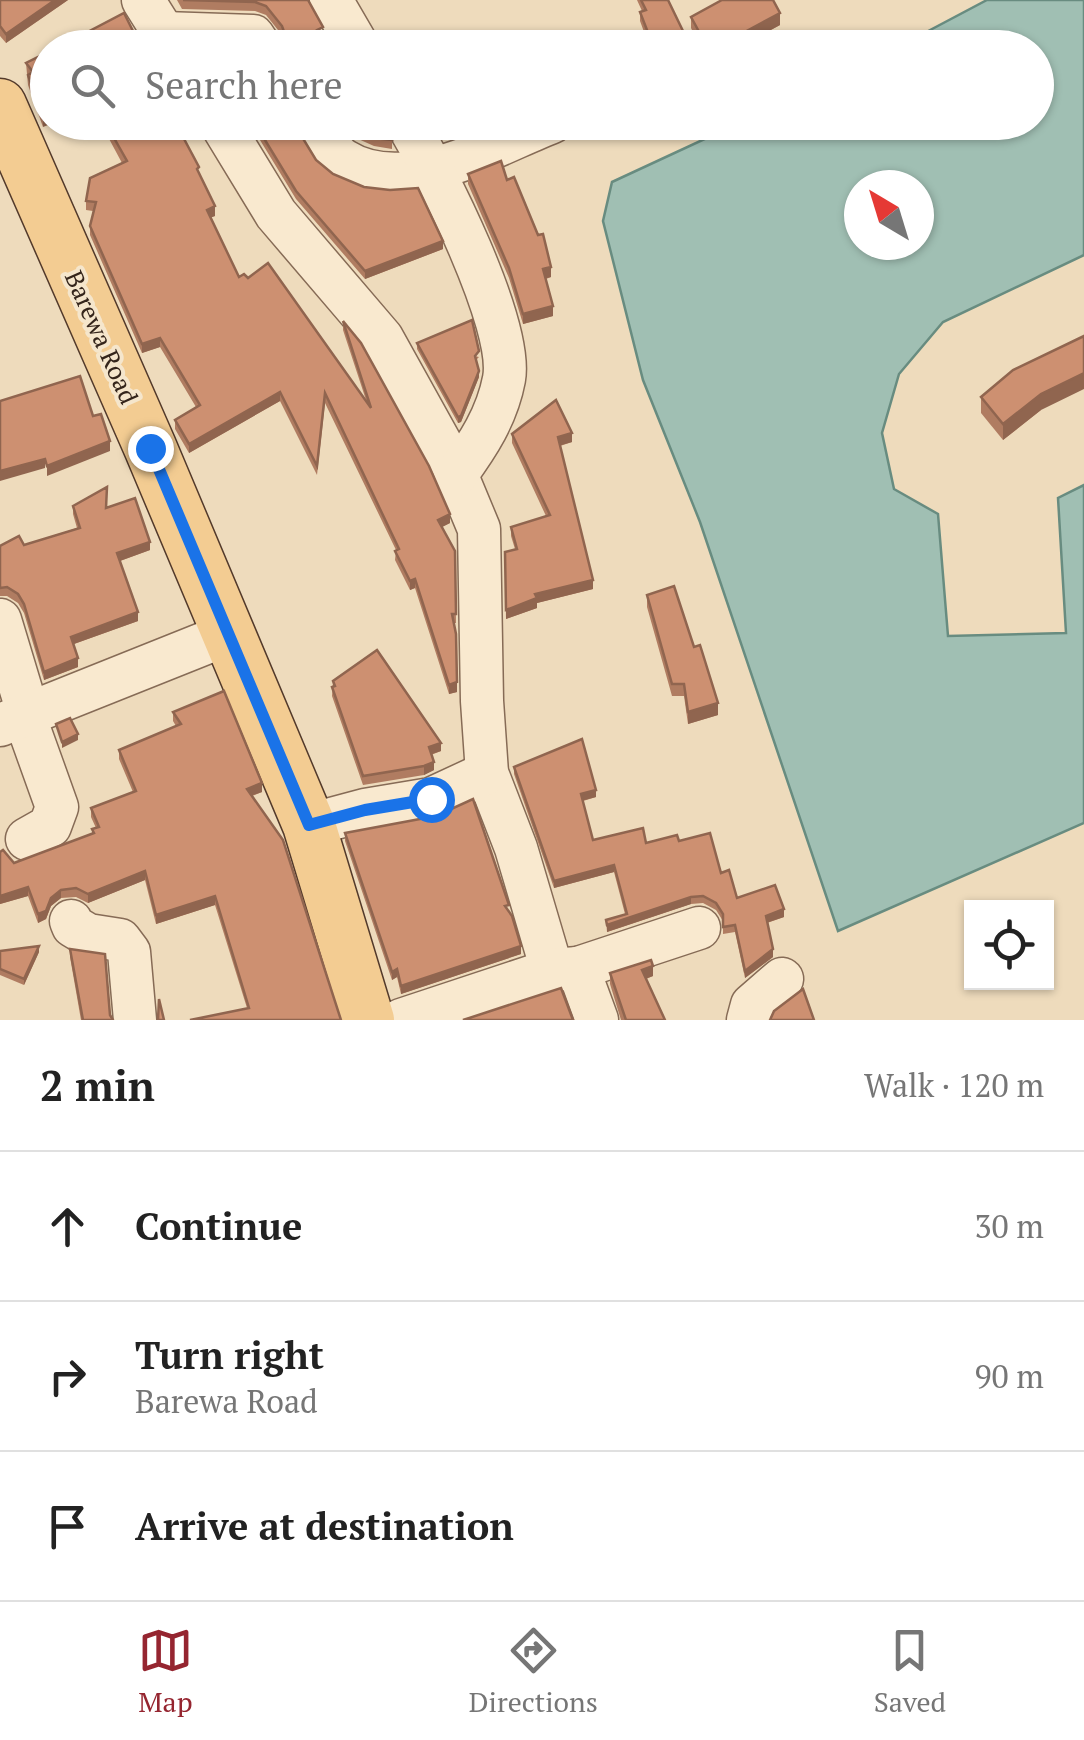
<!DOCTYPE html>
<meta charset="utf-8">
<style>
:root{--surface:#fff;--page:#f6f6f6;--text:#222;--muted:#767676;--line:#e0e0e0;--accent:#952530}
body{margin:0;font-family:"PT Serif",serif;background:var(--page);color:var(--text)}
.controls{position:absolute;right:30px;bottom:30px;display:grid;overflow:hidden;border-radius:0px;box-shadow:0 2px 8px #0004}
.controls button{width:90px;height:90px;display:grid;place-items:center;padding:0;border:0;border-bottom:2px solid var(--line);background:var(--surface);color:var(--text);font:50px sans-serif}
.compass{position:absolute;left:844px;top:170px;width:90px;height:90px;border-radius:50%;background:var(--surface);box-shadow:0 2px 8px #0004;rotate:322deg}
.stop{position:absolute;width:30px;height:30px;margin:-22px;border:8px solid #1a73e8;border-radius:50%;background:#fff}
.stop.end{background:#1a73e8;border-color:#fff;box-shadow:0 2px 10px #0008}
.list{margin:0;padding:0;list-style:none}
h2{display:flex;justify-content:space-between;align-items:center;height:130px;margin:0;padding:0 40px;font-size:42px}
h2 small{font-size:32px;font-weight:400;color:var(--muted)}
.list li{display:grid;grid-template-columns:65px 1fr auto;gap:30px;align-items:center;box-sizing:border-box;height:150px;padding:0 40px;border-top:2px solid var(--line)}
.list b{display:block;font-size:38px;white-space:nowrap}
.list p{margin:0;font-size:32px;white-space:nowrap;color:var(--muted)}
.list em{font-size:32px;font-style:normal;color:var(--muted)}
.icon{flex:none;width:55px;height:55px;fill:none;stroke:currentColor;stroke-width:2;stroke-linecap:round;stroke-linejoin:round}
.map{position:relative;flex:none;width:1084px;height:1020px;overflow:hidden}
.search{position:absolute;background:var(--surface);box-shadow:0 2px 8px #0004;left:30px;right:30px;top:30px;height:110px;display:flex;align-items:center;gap:25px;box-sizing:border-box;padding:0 35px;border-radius:55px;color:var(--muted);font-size:38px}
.sheet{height:580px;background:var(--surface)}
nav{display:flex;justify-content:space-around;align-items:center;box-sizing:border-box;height:140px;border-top:2px solid var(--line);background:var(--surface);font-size:28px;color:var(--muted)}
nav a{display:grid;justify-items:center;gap:5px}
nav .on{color:var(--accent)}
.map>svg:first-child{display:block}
.water{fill:#a0bfb3;stroke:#688c80;stroke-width:2.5;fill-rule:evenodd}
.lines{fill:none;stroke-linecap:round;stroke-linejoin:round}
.minor-casing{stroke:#866b56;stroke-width:45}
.major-casing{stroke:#533a2b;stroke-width:55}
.minor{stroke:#f9e9cf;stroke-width:42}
.major{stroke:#f3cc92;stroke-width:52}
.wall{fill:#b07c61}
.shaded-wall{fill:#90654f}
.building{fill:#cd9071;stroke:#90654f;stroke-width:2.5}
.route{stroke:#1a73e8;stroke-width:12}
.labels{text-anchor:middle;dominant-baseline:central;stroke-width:8;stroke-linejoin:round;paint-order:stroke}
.street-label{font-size:25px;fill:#34251b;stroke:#f5e6cc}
</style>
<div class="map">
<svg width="1084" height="1020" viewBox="0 0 1084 1020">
<rect width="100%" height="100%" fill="#eedbbc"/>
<path class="water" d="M987,0H1084V255L943,322L899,374L882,433L894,489L938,514L948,636L1066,633L1058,498L1084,485V823L838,931L700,522L643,380L603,221L612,182L739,123L1036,122V48L898,47ZM859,185H919V245H859Z"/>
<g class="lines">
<g class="minor-casing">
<g id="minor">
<polyline points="143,0 173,48"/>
<polyline points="331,0 359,48"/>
<polyline points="164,33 253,36 261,48"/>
<polyline points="220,122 276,214 382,338 452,464 479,529 482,701 487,773 516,848 552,970"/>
<path d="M315,122C322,134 332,153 343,160C405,199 491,146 552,122"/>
<path d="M406,122C436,171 514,325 504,379C497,416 478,445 456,475"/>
<polyline points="0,620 28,713 28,726 57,807 50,826 27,839"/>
<polyline points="0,725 228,634"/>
<polyline points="309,825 365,810 431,799 487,773"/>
<polyline points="71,921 73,926 88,935 120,940 129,952 135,1020"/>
<polyline points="578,968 699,928"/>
<polyline points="401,1020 552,970 578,968 597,1020"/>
<polyline points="748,1020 752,1005 782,979"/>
</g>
</g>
<g class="major-casing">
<polyline id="major" points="0,105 150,447 309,825 368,1020"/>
</g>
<use href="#minor" class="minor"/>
<use href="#major" class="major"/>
</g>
<g class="wall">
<polygon points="0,0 68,0 6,43 0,36"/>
<polygon points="177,0 308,0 323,35 285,43 282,35 266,15 255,11 182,9"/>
<polygon points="637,0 668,0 683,41 665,48 650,48 640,21 640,12 642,11"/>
<polygon points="691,17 780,25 738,48 701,48 691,28"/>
<polygon points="48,52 43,127 28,85 26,63"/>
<polygon points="100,122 175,122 199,174 215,216 211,217 239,277 366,400 343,330 343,321 450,523 442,527 455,551 456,623 454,623 457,692 449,694 415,588 410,590 395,560 396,550 325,403 317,475 280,401 189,453 175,429 175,420 196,407 160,347 142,353 90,235 90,226 93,211 86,210 86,201 122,163"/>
<polygon points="249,122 293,122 316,160 333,174 443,249 365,279 296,199"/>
<polygon points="345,122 385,122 392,140 392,149 374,146 356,138"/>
<polygon points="435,122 454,122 456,135 445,139"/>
<polygon points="468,174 507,180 551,277 546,279 553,316 523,324 509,278 468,184"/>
<polygon points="417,343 479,357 476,360 479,377 461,422 458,423 417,349"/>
<polygon points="981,397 1041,410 1003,440 981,413"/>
<polygon points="512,434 572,442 560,446 593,589 537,603 537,608 506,619 505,552 515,549 511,536 511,527 546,516 512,443"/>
<polygon points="73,506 106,508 150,550 120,561 138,621 74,644 78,667 44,680 24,613 18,603 7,596 0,596 0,546 24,545 77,528 73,514"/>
<polygon points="647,595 694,647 718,715 688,724 684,696 672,696 647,607"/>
<polygon points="333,681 441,751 431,755 434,770 424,775 363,785 332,696"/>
<polygon points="173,712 262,792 252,796 341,1020 247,1008 215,905 156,924 145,880 88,903 76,897 61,898 51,906 46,919 38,923 28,896 0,904 0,852 14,863 92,834 92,829 96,828 91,817 91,808 133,792 119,759 119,750 176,726 173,721"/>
<polygon points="514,767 596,797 583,801 593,840 646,843 679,841 721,873 737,898 784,917 767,923 773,957 745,978 735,932 723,934 723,921 716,910 703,903 691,904 607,932 606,920 625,914 614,872 554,888 514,774"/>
<polygon points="345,833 521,954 401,994 397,977 392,980 345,841"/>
<polygon points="70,949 110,1015 113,1020 81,1020 70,957"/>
<polygon points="0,951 39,952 24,985 0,975"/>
<polygon points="610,973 653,976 646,979 665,1020 621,1020 610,984"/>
</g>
<g class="shaded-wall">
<polygon points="55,0 68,0 6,43 6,34"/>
<polygon points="780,13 780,25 738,48 715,48"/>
<polygon points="683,31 683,41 665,48 652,48 652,43"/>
<polygon points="48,116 48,122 56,122 43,127 43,118"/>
<polygon points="456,127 456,135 445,139 445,131"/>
<polygon points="215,206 215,216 207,219 207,210"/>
<polygon points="443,241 443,249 365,279 365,271"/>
<polygon points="551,267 551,277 543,279 543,269"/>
<polygon points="553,306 553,316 523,324 523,314"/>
<polygon points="160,338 160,347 142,353 142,344"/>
<polygon points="479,371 479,377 461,422 458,423 458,417"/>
<polygon points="1084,373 1084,389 1041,410 1003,440 1003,424 1041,394"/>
<polygon points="280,392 280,401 189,453 189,444"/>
<polygon points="572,433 572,442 558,446 558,437"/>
<polygon points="110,441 110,451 47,476 47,466"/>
<polygon points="45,459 45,468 0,481 0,471"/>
<polygon points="450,514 450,523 438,529 438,520"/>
<polygon points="150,542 150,550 117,562 117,553"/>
<polygon points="415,579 415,588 410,590 410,581"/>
<polygon points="593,580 593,589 537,603 537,608 506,619 506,610 535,594"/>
<polygon points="138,612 138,621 71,645 71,637"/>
<polygon points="78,658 78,667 44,680 44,672"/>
<polygon points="457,682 457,692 449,694 449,685"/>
<polygon points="718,703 718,715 688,724 688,712"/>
<polygon points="78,734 78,740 62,748 62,742"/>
<polygon points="441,743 441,751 429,755 429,747"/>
<polygon points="434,762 434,770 424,775 424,766"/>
<polygon points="262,783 262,792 247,797 247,789"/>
<polygon points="596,790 596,797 581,801 581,794"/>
<polygon points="614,865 614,872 554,888 554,881"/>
<polygon points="145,871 145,880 88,903 88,894"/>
<polygon points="28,887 28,896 0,904 0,896"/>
<polygon points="61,890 61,898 51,906 46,919 38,923 38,914 51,898"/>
<polygon points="215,896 215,905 156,924 156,915"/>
<polygon points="691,897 691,904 607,932 607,925"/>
<polygon points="784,909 784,917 766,923 766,916"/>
<polygon points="39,946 39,952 24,985 24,979"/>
<polygon points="521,946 521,954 401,994 401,986"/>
<polygon points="773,949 773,957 745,978 745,971"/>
<polygon points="653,966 653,976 642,980 642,970"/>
<polygon points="397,969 397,977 392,980 392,972"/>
</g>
<g class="building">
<polygon points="0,0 55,0 6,34 0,26"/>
<polygon points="183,0 308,0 323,27 317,30 326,48 284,48 286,37 282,26 266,6 255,2"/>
<polygon points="641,0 668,0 683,31 652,43 640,12 646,10"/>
<polygon points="722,0 773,0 780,13 715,48 708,48 691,17"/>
<polygon points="124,13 141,47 146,43 150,48 57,48"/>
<polygon points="48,52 48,116 43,118 28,75 33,72 26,63"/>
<polygon points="105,122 175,122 199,167 197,169 215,206 207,210 239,277 244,274 248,278 268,263 371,408 343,321 361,343 429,466 450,514 438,520 455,551 456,614 452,614 456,634 457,682 449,685 415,579 410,581 395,551 399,549 325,393 317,466 280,392 189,444 175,420 200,405 160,338 142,344 90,226 96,202 86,201 90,178 127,161"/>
<polygon points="254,122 293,122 316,160 333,174 364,187 390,190 418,188 443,241 365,271 296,191"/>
<polygon points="351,122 385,122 392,140 374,138 356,130"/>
<polygon points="440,122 454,122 456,127 445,131"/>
<polygon points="501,161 507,180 514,177 538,235 543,234 551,267 543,269 553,306 523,314 509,268 468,174"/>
<polygon points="472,320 479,351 475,356 479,371 461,416 458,417 417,343"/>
<polygon points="1084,336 1084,373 1041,394 1003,424 981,397 1013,370"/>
<polygon points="80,376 93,416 101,414 110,441 47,466 45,459 0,471 0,401"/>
<polygon points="556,400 572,433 558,437 593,580 535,594 537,598 506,610 505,552 517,549 511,527 550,515 512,434"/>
<polygon points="107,487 106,508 135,498 150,542 117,553 138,612 71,637 78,658 44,672 24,604 18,594 7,587 0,588 0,546 19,536 24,545 80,528 73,506"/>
<polygon points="674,586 694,647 700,645 718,703 688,712 684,684 672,684 647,595"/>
<polygon points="377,650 441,743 429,747 434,762 424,766 363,776 332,687 335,686 333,681"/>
<polygon points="224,691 262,783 247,789 283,840 341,1020 190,1020 249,1008 215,896 156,915 145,871 88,894 76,888 61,890 51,898 46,911 38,914 28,887 0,896 0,852 3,850 14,863 94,833 92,829 99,827 91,808 136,791 119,750 181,724 173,712"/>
<polygon points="70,718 78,734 62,742 56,724"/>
<polygon points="582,739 596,790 581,794 593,840 643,828 646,843 677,835 679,841 710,833 721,873 729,870 737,898 775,885 784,909 766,916 773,949 745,971 735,925 723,927 723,914 716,903 703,896 691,897 607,925 606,920 627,914 614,865 554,881 514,767"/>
<polygon points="473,799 509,905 505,906 512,916 521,946 401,986 397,969 392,972 345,833 436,816"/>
<polygon points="39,946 24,979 0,969 0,951"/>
<polygon points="70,949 105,954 110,1015 113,1020 83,1020"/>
<polygon points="651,960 653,966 642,970 665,1020 626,1020 610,973"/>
<polygon points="561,988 573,1020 463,1020"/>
<polygon points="803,989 814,1020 770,1020 774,1011"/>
<polygon points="159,999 164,1020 158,1020"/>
</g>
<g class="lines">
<polyline class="route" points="150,448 309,825 365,810 431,799"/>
</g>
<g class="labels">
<g class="street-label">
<text transform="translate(102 337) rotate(66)">Barewa Road</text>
</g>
</g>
</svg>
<div class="controls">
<button><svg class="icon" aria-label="locate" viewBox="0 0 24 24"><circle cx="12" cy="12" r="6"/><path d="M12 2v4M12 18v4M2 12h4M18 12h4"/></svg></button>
</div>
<svg class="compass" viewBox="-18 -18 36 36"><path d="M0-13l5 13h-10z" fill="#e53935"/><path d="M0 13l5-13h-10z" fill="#767676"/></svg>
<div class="stop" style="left:431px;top:799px"></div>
<div class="stop end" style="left:150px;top:448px"></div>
<div class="search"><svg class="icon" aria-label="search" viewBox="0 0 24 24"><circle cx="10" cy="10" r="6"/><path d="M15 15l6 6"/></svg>Search here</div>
</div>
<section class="sheet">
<h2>2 min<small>Walk · 120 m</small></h2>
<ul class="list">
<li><svg class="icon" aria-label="ahead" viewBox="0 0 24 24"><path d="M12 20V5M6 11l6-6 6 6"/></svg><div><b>Continue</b></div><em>30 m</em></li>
<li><svg class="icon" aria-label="right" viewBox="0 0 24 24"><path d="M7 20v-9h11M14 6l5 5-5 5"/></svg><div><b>Turn right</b><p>Barewa Road</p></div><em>90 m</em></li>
<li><svg class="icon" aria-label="arrive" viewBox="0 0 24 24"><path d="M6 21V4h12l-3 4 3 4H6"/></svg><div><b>Arrive at destination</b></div></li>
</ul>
</section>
<nav>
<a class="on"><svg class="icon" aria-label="map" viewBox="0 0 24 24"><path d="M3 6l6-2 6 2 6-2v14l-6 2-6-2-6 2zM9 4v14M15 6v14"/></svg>Map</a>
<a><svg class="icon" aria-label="directions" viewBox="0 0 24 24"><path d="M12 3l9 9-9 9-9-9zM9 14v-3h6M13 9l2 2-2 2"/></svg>Directions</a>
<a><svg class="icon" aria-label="saved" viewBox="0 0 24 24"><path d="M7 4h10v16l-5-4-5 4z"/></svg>Saved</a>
</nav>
